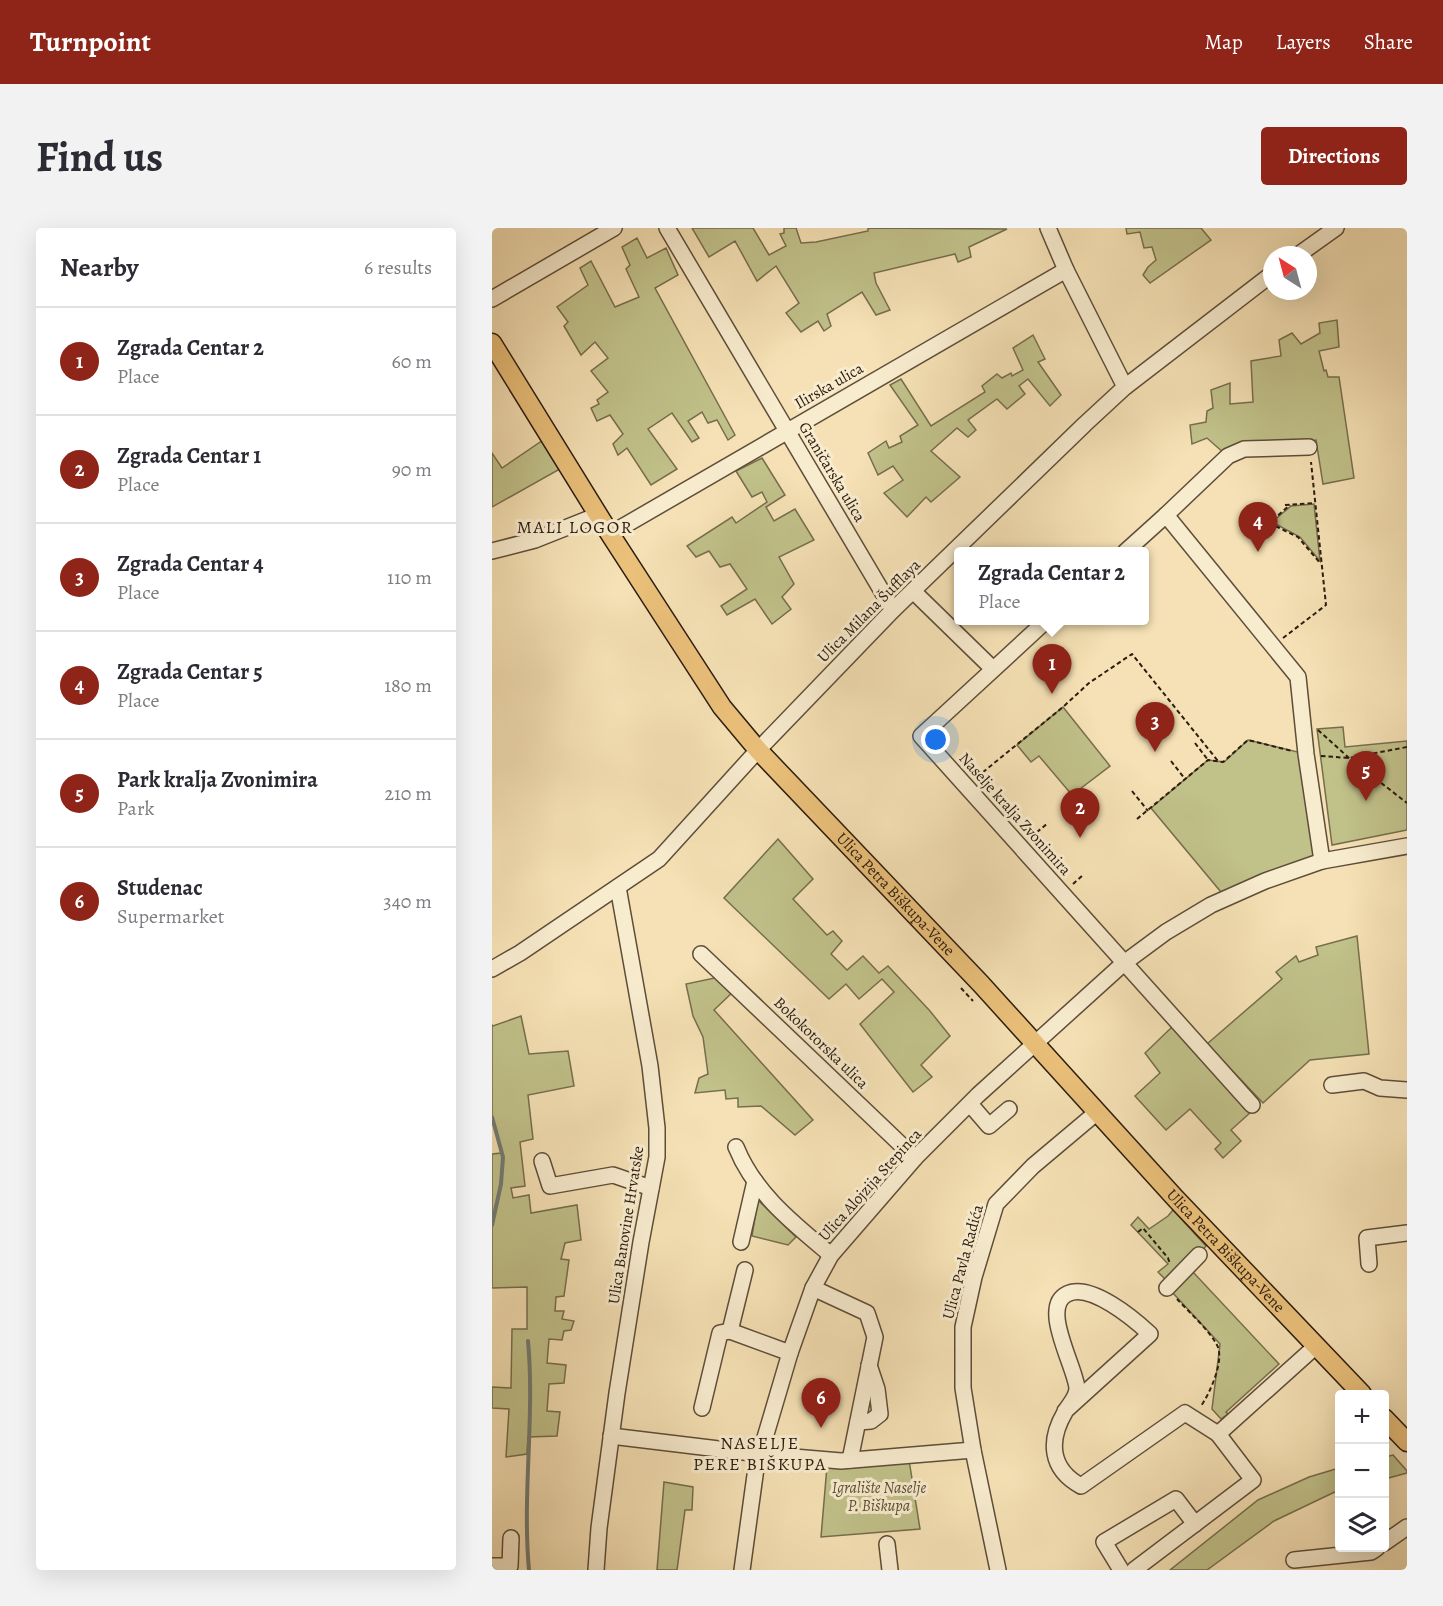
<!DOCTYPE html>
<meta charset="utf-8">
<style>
:root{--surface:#fff;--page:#f2f2f3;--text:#2b2b33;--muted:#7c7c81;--line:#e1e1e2;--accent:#8f2418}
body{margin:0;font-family:Alegreya,serif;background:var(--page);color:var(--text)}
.controls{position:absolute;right:18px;bottom:18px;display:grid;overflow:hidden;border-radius:6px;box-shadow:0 6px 24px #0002}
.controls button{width:54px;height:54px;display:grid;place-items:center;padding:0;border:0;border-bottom:2px solid var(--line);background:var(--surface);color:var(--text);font:30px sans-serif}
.compass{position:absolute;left:771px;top:18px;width:54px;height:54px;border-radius:50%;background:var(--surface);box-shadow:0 6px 24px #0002;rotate:324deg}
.you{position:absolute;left:444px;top:512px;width:21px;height:21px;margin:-15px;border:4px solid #fff;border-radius:50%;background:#1a73e8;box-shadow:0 0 0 9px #1a73e833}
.badge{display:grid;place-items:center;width:39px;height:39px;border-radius:50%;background:var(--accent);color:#fff;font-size:20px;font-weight:700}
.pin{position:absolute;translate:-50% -50px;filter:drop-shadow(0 2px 3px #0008)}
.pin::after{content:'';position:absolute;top:32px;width:21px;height:18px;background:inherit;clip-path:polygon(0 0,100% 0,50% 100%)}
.popup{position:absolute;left:462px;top:319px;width:195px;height:78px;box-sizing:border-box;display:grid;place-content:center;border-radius:6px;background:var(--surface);filter:drop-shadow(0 2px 4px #0005);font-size:20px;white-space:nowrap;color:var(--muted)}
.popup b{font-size:22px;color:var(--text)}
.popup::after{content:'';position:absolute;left:50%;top:100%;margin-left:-12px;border:12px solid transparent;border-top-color:var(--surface)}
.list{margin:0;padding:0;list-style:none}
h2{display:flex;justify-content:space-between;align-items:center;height:78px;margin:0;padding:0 24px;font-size:26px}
h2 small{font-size:20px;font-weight:400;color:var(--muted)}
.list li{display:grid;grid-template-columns:39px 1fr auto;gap:18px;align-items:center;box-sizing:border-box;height:108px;padding:0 24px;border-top:2px solid var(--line)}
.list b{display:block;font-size:22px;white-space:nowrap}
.list p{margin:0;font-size:20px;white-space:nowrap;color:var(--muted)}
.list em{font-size:20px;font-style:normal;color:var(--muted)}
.icon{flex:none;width:33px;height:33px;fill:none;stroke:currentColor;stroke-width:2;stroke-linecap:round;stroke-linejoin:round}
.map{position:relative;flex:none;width:915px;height:1342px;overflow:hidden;border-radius:6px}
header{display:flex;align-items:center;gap:36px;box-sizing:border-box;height:84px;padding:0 30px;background:var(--accent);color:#fff}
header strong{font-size:28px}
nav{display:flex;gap:33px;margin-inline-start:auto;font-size:21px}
.intro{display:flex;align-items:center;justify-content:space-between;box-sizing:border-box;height:144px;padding:0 36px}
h1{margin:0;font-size:42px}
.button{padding:15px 27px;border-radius:6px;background:var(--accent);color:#fff;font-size:21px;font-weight:700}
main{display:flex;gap:36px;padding:0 36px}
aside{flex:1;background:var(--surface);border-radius:6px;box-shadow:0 6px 24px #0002}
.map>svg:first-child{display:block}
.green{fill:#c1c18a;stroke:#766e4d;stroke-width:1.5}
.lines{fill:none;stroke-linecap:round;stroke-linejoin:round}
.stream{stroke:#727b74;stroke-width:4}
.minor-casing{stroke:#5e4d39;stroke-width:18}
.major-casing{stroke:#2c1c10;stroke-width:21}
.path{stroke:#2c1c10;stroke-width:2;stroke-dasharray:4.5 3;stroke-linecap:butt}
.minor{stroke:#f8eccf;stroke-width:15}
.major{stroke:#eac07a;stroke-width:18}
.labels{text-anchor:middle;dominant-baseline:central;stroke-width:6;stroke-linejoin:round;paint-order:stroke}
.street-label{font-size:16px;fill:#2c1c10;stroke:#f8eccf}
.park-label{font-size:16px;font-style:italic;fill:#594e35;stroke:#f8eccf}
.neighbourhood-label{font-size:18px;letter-spacing:1.5px;fill:#2c1c10;stroke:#f8eccf}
</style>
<header>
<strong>Turnpoint</strong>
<nav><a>Map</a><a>Layers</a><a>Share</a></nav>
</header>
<div class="intro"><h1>Find us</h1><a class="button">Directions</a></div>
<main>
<aside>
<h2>Nearby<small>6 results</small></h2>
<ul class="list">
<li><span class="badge">1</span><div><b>Zgrada Centar 2</b><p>Place</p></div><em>60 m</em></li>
<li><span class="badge">2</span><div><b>Zgrada Centar 1</b><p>Place</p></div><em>90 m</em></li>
<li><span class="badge">3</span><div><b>Zgrada Centar 4</b><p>Place</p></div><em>110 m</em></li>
<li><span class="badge">4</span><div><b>Zgrada Centar 5</b><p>Place</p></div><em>180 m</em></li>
<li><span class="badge">5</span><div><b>Park kralja Zvonimira</b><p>Park</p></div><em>210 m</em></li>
<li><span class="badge">6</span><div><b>Studenac</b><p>Supermarket</p></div><em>340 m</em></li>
</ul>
</aside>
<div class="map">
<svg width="915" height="1342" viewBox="0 0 915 1342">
<rect width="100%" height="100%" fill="#f5e1b5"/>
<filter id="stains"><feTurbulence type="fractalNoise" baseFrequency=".00333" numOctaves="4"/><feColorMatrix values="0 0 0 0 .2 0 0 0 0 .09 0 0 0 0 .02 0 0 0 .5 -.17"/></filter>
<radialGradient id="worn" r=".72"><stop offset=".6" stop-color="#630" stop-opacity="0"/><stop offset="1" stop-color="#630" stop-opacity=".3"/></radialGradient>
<g class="green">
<polygon points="200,0 261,0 277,27 294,18 288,6 292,5 292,0 304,0 309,15 324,14 376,3 376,0 515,1 477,19 479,29 466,34 463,26 382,45 384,55 398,82 384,87 370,64 335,86 339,98 332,103 326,93 309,104 294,85 307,75 284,38 265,53 243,13 217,29"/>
<polygon points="634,0 709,0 719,12 658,55 651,47 656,39 664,32 660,19 652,20 648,4 635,6"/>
<polygon points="145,10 155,30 174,20 186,47 163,60 243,207 236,212 225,192 216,195 210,184 196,193 207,210 200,214 180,185 156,201 185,241 159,257 135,220 126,227 121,216 131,206 118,187 105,193 99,180 107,176 105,172 116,164 99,143 116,130 103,114 89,127 72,98 76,94 65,79 96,57 88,40 99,33 123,79 147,69 134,41 138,37 130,19"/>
<polygon points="845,92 847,119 827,123 832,143 834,142 836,149 847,149 862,250 831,256 824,212 733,226 715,210 700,216 698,197 714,194 715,183 721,180 719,162 738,155 738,176 761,174 759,133 789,128 787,112 800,105 809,116 828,105 827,95"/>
<polygon points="541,107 553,131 546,134 569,167 558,178 536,151 527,158 533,166 515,181 505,171 476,192 484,202 476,209 465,200 439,223 468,249 439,274 434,269 415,289 392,265 411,252 401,238 386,247 376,225 394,213 397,220 410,214 408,208 426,197 398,157 409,151 439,198 493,164 490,158 505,146 510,150 519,145 520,148 531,142 521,120"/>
<polygon points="57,208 75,237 0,279 0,225 10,240"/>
<polygon points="270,230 293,267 274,279 282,293 303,281 322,312 287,329 302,356 290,369 299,381 280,396 263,371 235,387 229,378 255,361 238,336 228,339 217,323 204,329 195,318 240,289 244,295 275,274 270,264 260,269 244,243"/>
<polygon points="822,276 828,333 808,309 780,294 799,278"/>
<polygon points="571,479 618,538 580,567 547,528 539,534 525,517"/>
<polygon points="851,499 853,519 915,513 915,602 840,617 825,501"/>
<polygon points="756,512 814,526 830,633 734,670 659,580 716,532 732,534"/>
<polygon points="286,611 321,651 301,671 335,707 341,703 350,713 339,726 355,742 371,728 387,745 396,738 438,783 458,808 429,837 440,849 421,864 368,796 402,764 390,751 367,771 354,756 337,771 232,670"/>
<polygon points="865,708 877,826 818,832 771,875 715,816 790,751 784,744 804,728 807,734 826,727 824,719"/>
<polygon points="232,748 245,760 222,782 321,892 303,907 269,878 246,879 246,870 234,871 233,862 203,865 207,850 216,846 211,809 201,788 194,756"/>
<polygon points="29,788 37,826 76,823 82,858 36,867 41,911 28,914 33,958 19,960 21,970 37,967 39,985 85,977 89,1012 73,1015 69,1031 77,1032 72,1068 64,1069 63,1083 72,1083 70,1091 82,1093 79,1102 72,1103 70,1112 57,1111 55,1135 74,1137 72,1155 57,1156 55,1183 68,1184 65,1208 36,1209 35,1226 14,1229 17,1181 0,1180 0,1159 19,1160 20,1101 35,1101 35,1059 0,1060 0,926 9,925 0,889 0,797 1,798"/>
<polygon points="680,799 759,884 739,902 749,913 731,930 723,921 729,915 698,881 674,902 643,868 668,845 653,825"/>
<polygon points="266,972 304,1009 296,1017 260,1008"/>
<polygon points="681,982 714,1018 679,1057 666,1044 676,1036 639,997 646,989 657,1001 676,988"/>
<polygon points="700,1043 787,1136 734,1184 736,1186 729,1191 720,1181 728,1116 680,1064"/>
<polygon points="901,1227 915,1243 915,1245 893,1251 893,1229"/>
<polygon points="417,1232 428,1301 329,1309 335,1238"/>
<polygon points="847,1240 847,1262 782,1293 715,1342 678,1342 766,1272 817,1249"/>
<polygon points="172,1254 201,1259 200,1282 193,1282 185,1342 165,1342"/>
</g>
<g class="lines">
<g class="stream">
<polyline points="0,889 11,929 9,956 0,997"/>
<path d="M36,1113C43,1189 30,1266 37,1342"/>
</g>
<g class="minor-casing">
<g id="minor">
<polyline points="175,0 401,382"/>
<polyline points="556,0 574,42 633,159"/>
<polyline points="806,27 844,0"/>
<polyline points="0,71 122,0"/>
<polyline points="674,287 736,228 752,221 817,219"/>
<polyline points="118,306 574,42"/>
<polyline points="0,323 43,312 106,287"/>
<polyline points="633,324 674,287 806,449 814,526 830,633"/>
<polyline points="421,363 501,441"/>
<polyline points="555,392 429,508 760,877"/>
<polyline points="209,726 423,930"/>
<polyline points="0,741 28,725 167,631 266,522 401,382 593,196 633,159 780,46"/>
<polyline points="840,857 872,853 888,860 915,862"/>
<polyline points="478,876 497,898 517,881"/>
<path d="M244,919C263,966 302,996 339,1027"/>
<polyline points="50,933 58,958 121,947 159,960"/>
<polyline points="249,1014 263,953"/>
<polyline points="877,1036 875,1010 915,1005"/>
<polyline points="321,1060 375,1085 383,1109 358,1232"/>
<polyline points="675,1060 707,1027"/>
<polyline points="238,1103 298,1125"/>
<polyline points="210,1180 228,1105 238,1103 253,1042"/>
<path d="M573,1183L658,1106C642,1091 598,1054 575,1066C548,1079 583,1138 585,1160C585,1170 577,1176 573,1184C556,1213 558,1241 589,1258L693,1185L726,1206L824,1118"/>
<polyline points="366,1194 379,1193 388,1186 385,1161 377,1137"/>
<polyline points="119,1208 268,1226 349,1233 481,1222"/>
<polyline points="892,1315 915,1299"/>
<polyline points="395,1316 398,1342"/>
<polyline points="802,1332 879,1324 885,1320"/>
<polyline points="0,1338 18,1338 19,1310"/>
<polyline points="104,1342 107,1300 125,1165 149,1014 165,929 165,900 158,838 126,659"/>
<polyline points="250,1342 264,1240 298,1125 321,1060 339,1027 423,930 486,867 632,735 674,704 719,677 773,653 830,633 915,618"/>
<polyline points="506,1342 481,1222 471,1160 471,1099 482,1049 504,976 541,938 604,885"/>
<polyline points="629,1342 612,1314 684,1271 703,1296"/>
<polyline points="642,1342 761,1252 726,1206"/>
</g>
</g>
<g class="major-casing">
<g id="major">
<path id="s1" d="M0,115L118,306L230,479L266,522L489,756L684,971L870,1166"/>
<polyline points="892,1190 915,1214"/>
</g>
</g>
<g class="path">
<polyline points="793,277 823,275"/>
<polyline points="777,295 806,309 828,335"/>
<polyline points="767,298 777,295 798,277"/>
<polyline points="791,410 834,377 819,234"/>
<polyline points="826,502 857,530 915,575"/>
<polyline points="703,515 716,532"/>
<polyline points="829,528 857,530 915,519"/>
<polyline points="679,533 693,551"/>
<polyline points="485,549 571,479 597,455 640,426 726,533"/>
<polyline points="640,563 656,583"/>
<polyline points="645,591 716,532 731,534 756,512 800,523"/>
<polyline points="539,609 556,595"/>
<polyline points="581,656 592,646"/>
<polyline points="469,760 481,773"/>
<polyline points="646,1004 651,1000 676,1030 678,1036"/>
<path d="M685,1071C697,1084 717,1102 725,1117C733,1132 718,1165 709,1178"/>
</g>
<use href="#minor" class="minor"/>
<use href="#major" class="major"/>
</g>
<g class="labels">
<g class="street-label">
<text transform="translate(337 158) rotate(-30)">Ilirska ulica</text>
<text transform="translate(340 244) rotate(59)">Graničarska ulica</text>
<text transform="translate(377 383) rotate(-45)">Ulica Milana Šufflaya</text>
<text transform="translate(523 586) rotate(48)">Naselje kralja Zvonimira</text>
<text stroke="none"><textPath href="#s1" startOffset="686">Ulica Petra Biškupa-Vene</textPath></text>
<text transform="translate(329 815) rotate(44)">Bokokotorska ulica</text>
<text transform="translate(378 957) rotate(-48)">Ulica Alojzija Stepinca</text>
<text transform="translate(134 997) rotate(-81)">Ulica Banovine Hrvatske</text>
<text stroke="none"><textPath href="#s1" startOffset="1172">Ulica Petra Biškupa-Vene</textPath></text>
<text transform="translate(471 1034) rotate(-75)">Ulica Pavla Radića</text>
</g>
<g class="park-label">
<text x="387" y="1260">Igralište Naselje<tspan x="387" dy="18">P. Biškupa</tspan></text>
</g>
<g class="neighbourhood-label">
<text x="83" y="299">MALI LOGOR</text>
<text x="268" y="1215">NASELJE<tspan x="268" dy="21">PERE BIŠKUPA</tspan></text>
</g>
</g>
<rect width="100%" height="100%" filter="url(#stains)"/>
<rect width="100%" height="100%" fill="url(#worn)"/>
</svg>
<div class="controls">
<button>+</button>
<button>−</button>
<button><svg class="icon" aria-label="layers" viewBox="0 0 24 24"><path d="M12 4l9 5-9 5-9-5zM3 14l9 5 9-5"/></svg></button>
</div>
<svg class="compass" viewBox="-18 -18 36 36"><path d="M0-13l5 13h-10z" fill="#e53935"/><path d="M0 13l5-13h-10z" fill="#7c7c81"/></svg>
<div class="you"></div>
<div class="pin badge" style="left:560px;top:466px">1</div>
<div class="popup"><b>Zgrada Centar 2</b>Place</div>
<div class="pin badge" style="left:588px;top:610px">2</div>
<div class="pin badge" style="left:663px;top:524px">3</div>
<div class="pin badge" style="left:766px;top:324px">4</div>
<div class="pin badge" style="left:874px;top:573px">5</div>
<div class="pin badge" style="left:329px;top:1200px">6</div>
</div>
</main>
